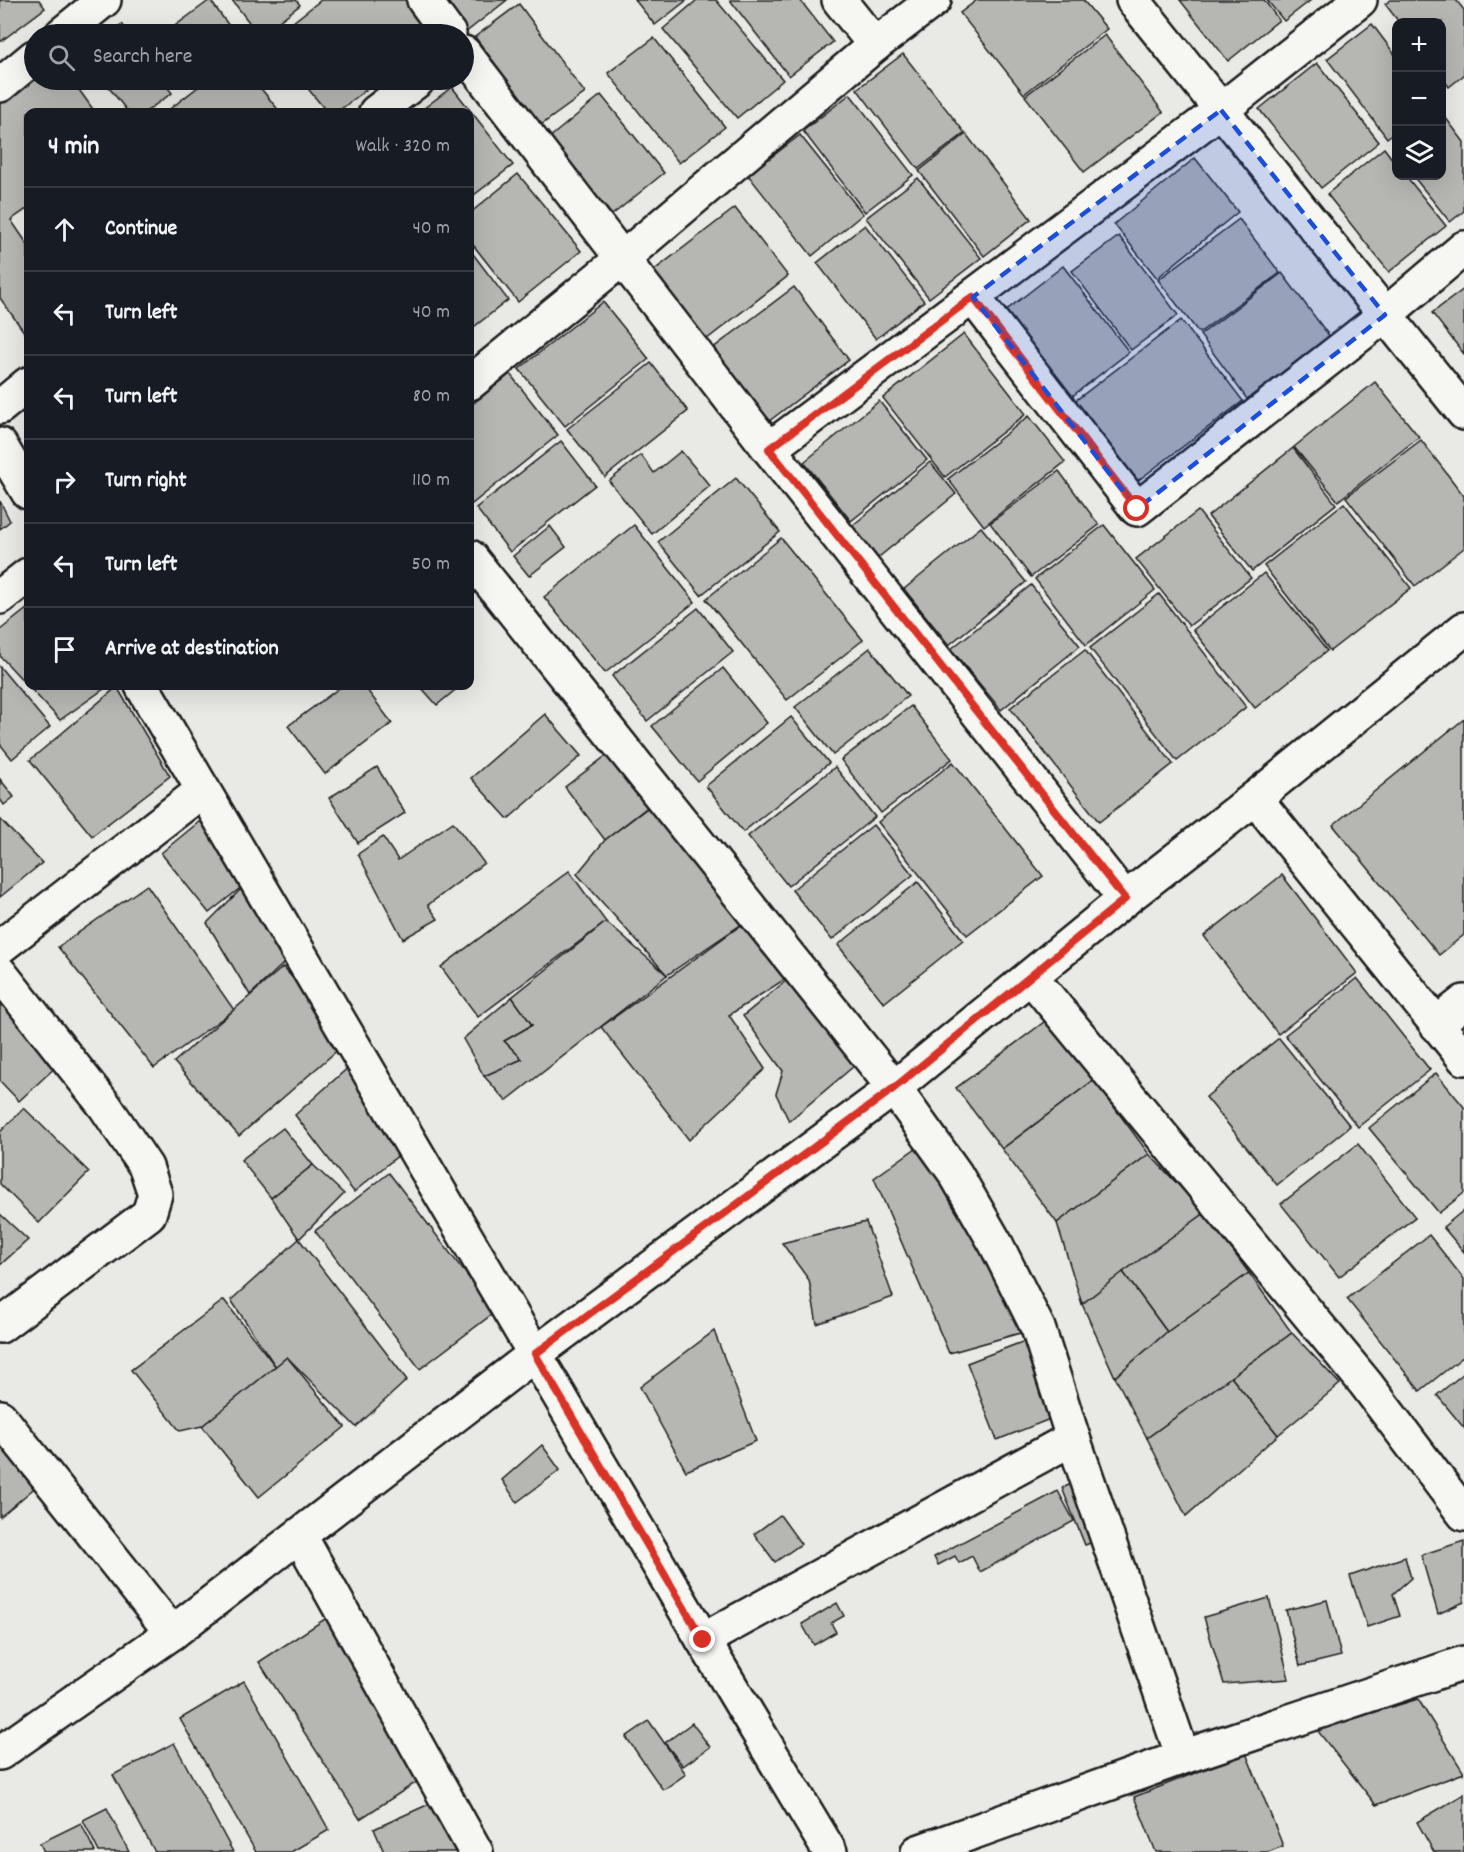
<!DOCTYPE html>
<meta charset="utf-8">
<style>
:root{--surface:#171b24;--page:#242831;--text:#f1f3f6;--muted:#9ea1a6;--line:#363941}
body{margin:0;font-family:Dekko,sans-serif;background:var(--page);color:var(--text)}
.controls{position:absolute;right:18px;top:18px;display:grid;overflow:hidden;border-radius:12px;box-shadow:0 6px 24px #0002}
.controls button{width:54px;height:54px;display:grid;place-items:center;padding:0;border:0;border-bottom:2px solid var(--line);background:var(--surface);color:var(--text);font:30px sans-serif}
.stop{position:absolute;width:18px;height:18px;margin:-14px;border:4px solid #d93025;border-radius:50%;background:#fff}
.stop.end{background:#d93025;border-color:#fff;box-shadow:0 2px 6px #0008}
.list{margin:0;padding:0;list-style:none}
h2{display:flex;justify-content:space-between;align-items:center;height:78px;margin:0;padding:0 24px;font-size:26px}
h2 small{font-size:20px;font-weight:400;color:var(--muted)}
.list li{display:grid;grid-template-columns:39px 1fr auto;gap:18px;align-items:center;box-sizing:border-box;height:84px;padding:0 24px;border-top:2px solid var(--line)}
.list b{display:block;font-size:22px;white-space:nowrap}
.list em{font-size:20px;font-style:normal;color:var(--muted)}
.icon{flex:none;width:33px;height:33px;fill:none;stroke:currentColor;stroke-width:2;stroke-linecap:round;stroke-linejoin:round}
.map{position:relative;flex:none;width:1464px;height:1852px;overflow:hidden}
.search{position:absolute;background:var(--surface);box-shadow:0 6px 24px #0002;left:24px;top:24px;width:450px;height:66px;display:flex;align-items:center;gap:15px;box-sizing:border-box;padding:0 21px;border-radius:33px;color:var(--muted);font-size:22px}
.panel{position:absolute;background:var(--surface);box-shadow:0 6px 24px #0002;left:24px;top:108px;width:450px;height:582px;border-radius:12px}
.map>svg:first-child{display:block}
.building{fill:#b6b6b3;stroke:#1c1c1c;stroke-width:1.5}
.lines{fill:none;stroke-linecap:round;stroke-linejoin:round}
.minor-casing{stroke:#1c1c1c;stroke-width:38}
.minor{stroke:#f6f6f2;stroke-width:33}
.route{stroke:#d93025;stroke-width:8}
.marked{fill:#1d4ed8;fill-opacity:0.2;stroke:#1d4ed8;stroke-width:4.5;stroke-dasharray:12 8;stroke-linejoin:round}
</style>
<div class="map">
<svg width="1464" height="1852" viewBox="0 0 1464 1852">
<rect width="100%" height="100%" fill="#e9e9e5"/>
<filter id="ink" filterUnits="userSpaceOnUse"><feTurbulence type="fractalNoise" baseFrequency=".0167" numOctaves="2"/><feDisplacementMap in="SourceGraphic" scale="12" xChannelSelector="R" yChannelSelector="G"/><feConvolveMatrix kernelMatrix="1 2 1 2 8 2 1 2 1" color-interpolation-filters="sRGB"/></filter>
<g filter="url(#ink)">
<g class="building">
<polygon points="0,0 39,0 45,8 0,42"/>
<polygon points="210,0 235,34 164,34"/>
<polygon points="232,0 296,0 300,5 262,34 258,34"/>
<polygon points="321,0 407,0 434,34 278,34"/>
<polygon points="439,0 507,0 465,33"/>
<polygon points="635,0 687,0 655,25"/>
<polygon points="697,0 716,0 783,80 737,118 663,29"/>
<polygon points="730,0 800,0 833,42 789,76"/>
<polygon points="977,0 1083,0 1107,29 1024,94 960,13"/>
<polygon points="1180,0 1264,0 1279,20 1228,61"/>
<polygon points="1267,0 1311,0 1284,21"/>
<polygon points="1391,0 1456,0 1464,10 1464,75 1449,87 1442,77 1442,22 1399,22 1385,4"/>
<polygon points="519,4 585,93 541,125 475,37"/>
<polygon points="122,24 130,34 107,34"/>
<polygon points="1372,24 1396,56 1396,131 1387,138 1327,59"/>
<polygon points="1105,35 1163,112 1084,172 1025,96"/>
<polygon points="654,38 725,127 679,163 608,73"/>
<polygon points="903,54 965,133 918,169 857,89"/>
<polygon points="1317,63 1379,142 1321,188 1259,109"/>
<polygon points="34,70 34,80 72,80 95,112 28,112 28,208 11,220 28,245 28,335 27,336 0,298 0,95"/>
<polygon points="103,80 162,80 172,93 145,112 128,112"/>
<polygon points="207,80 254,80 280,112 166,112"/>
<polygon points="301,80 379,80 337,112 327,112"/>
<polygon points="452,87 513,165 470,198 470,112 419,112"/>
<polygon points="850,94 913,175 865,212 803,131"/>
<polygon points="601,95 664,173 612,215 549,138"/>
<polygon points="1442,113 1464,142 1464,211 1450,222 1413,176 1442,176"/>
<polygon points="966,134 1031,219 984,256 919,171"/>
<polygon points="800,135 863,214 812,256 748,175"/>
<polygon points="1384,148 1396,164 1396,176 1406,176 1446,226 1389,272 1327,194"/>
<polygon points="1195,158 1238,212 1157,278 1114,224"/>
<polygon points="518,174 581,251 518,302 470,241 470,213"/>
<polygon points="918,178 981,258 929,298 866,218"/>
<polygon points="735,208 788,276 702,343 648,275"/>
<polygon points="1239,219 1280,273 1199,333 1158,280"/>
<polygon points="865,225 924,301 876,339 817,263"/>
<polygon points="1119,236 1178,315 1131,350 1072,271"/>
<polygon points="470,250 508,300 470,330"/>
<polygon points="1063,266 1129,352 1071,397 1004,312"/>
<polygon points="1282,273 1330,337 1247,399 1200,335"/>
<polygon points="794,287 849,360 760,428 704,355"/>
<polygon points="1464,289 1464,354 1432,313"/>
<polygon points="603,302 649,359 565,426 519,369"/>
<polygon points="1181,320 1243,401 1136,482 1075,401"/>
<polygon points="964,334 1026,414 945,477 883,398"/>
<polygon points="651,363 688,411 605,477 567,429"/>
<polygon points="510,374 558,435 472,504 470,501 470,406"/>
<polygon points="1375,382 1419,437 1338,501 1294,447"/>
<polygon points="879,401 927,460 851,521 804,462"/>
<polygon points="1029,416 1065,462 984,526 948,479"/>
<polygon points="1421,440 1464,496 1464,548 1415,586 1346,497"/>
<polygon points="561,441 595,485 510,552 476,508"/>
<polygon points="1293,448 1336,504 1252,571 1208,516"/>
<polygon points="681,451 710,486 652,534 609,481 641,455 654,473"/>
<polygon points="930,462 956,494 874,561 847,530"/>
<polygon points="1059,471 1099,525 1031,577 990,523"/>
<polygon points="736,478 780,532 701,595 658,542"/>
<polygon points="0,501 10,521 0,529"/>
<polygon points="1344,503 1411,588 1330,651 1264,566"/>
<polygon points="1198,511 1251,578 1189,626 1136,559"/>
<polygon points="634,525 695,602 605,673 544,597"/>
<polygon points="1104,525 1155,590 1086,645 1035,579"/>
<polygon points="550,526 566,547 529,576 513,556"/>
<polygon points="981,527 1026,582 949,645 904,589"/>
<polygon points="781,538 863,640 787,700 706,599"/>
<polygon points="1264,573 1327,651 1255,708 1193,630"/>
<polygon points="1031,585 1080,646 1001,710 951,649"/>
<polygon points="1159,594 1246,707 1177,761 1090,648"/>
<polygon points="28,608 28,686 108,686 60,720 0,656 0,630"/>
<polygon points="698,608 733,652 647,721 612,676"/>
<polygon points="870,648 908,696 833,755 795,707"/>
<polygon points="1085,650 1173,764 1099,822 1010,708"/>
<polygon points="0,667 50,727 12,759 0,744"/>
<polygon points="723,668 767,723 697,781 652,726"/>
<polygon points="342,686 364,686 392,723 325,774 288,726"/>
<polygon points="420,686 460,686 437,705"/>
<polygon points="117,687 170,776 92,836 30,760"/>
<polygon points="911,706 952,759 881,813 841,760"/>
<polygon points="545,714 581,756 508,819 471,778"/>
<polygon points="791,717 829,763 743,832 706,786"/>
<polygon points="1464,719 1464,935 1439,955 1333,825"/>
<polygon points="632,736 672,788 605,840 565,787"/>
<polygon points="953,762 1043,876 967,935 878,822"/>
<polygon points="377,767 405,813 358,843 329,798"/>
<polygon points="835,767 875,817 788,886 748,836"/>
<polygon points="0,779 14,797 4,805 0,799"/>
<polygon points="662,797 755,915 667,975 577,874 605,840"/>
<polygon points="0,819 42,863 0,897"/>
<polygon points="200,821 249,881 209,913 161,853"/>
<polygon points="453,822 484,863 428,905 438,919 403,939 358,854 383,837 398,860"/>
<polygon points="873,825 913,875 832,940 792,890"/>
<polygon points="569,871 606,922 478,1017 441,967"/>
<polygon points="1282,875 1357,973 1278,1034 1204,936"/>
<polygon points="249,881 297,951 250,995 207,923"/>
<polygon points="918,882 963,940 884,1003 838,945"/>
<polygon points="147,885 234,1010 154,1068 58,947"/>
<polygon points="755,915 799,970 729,1015 765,1069 689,1140 601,1027"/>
<polygon points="606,922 667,975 506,1101 484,1076 522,1059 504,1041 532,1025 512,997"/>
<polygon points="283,967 348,1041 239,1136 174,1062"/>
<polygon points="799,970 867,1055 789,1121 776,1094 783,1071 743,1016"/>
<polygon points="1357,978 1430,1070 1358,1127 1285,1035"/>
<polygon points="0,995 61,1062 19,1101 0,1081"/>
<polygon points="512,997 532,1025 504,1041 522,1059 484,1076 463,1039"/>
<polygon points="1048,1019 1094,1080 1002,1149 956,1088"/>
<polygon points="1279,1038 1350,1126 1277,1185 1206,1097"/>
<polygon points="360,1057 412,1144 354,1192 295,1115"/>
<polygon points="1436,1073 1464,1107 1464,1193 1439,1213 1369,1128"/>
<polygon points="1094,1080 1149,1154 1057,1223 1002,1149"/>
<polygon points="24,1108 89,1172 39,1223 0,1184 0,1132"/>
<polygon points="283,1128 313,1165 271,1198 241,1160"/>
<polygon points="930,1138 1038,1328 949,1353 874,1178"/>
<polygon points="1358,1144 1415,1217 1339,1277 1281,1204"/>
<polygon points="1149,1154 1205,1213 1082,1304 1057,1223"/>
<polygon points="313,1165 344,1194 299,1239 271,1198"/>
<polygon points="389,1173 495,1312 420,1369 315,1231"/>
<polygon points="1464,1210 1464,1252 1443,1227"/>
<polygon points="1205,1213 1249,1273 1167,1332 1123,1272"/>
<polygon points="0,1214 28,1240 0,1265"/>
<polygon points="866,1222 893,1297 817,1324 809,1280 782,1243"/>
<polygon points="1429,1235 1464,1279 1464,1356 1420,1391 1347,1299"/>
<polygon points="299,1239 407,1380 356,1427 287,1357 276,1367 231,1300"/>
<polygon points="1123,1272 1167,1332 1115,1377 1082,1304"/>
<polygon points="1249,1273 1292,1333 1147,1438 1115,1377 1167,1332"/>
<polygon points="224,1300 276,1367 202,1426 180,1431 131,1370"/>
<polygon points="714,1331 756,1441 686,1471 640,1387"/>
<polygon points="1292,1333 1340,1384 1278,1435 1231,1377"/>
<polygon points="1030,1339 1060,1415 997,1440 967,1363"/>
<polygon points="287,1357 345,1427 259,1497 202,1426"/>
<polygon points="1464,1373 1464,1428 1437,1395"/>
<polygon points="1231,1377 1278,1435 1186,1516 1147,1438"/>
<polygon points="0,1439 38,1485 0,1517"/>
<polygon points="542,1445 560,1470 517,1502 502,1480"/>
<polygon points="1081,1480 1104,1538 1085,1545 1062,1488"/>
<polygon points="1058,1491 1074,1521 980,1572 972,1556 959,1563 955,1556 938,1565 934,1557"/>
<polygon points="780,1515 801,1544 775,1562 754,1534"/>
<polygon points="1464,1541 1464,1602 1438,1614 1421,1555"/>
<polygon points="1405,1557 1411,1578 1393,1594 1400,1616 1367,1627 1350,1576"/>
<polygon points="1269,1598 1289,1679 1224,1684 1204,1617"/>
<polygon points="1327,1600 1341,1656 1300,1666 1286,1610"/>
<polygon points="837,1603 844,1616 831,1623 836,1632 814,1645 802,1624"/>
<polygon points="328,1617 429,1774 360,1819 259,1662"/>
<polygon points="244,1681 329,1830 291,1852 256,1852 180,1719"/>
<polygon points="1418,1699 1464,1773 1376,1805 1317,1730"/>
<polygon points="649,1721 686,1774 663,1790 626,1737"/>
<polygon points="692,1723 710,1747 683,1766 665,1743"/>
<polygon points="174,1743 233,1852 155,1852 113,1775"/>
<polygon points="1246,1753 1283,1846 1268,1852 1156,1852 1134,1797"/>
<polygon points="1464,1794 1464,1852 1434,1852 1417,1822"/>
<polygon points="438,1800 461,1852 384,1852 374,1829"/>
<polygon points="107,1808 129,1852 99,1852 83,1820"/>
<polygon points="81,1823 95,1852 44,1852 40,1843"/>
</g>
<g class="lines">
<g class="minor-casing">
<g id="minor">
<polyline points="424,0 449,34"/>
<polyline points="839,0 875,45"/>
<polyline points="1133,0 1464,413"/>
<polyline points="62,34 104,0"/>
<polyline points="464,53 769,449 1125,899"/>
<polyline points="0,85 34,57"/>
<polyline points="376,112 418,80"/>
<polyline points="973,297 1137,509 1385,315 1464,248"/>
<polyline points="470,383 623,258 875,45 934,0"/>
<polyline points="0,407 28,384"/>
<polyline points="0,445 28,492"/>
<polyline points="769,449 1221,110 1360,0"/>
<polyline points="470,557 894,1088 955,1173 996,1244 1038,1328 1073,1438 1183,1757"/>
<polyline points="0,597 28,575"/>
<polyline points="142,686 703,1640 830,1852"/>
<polyline points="1255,798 1464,1058"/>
<polyline points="0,947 203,790"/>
<polyline points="0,973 105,1106 146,1167 155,1194 149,1214 0,1326"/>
<polyline points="1031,977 1366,1384 1464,1514"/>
<polyline points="1436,1024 1464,1002"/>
<polyline points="0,1417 172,1633"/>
<polyline points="300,1536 476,1852"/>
<polyline points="703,1640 1073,1438"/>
<polyline points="0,1753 172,1633 535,1354 894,1088 1125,899 1255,798 1464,629"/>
<polyline points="918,1852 1183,1757 1464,1663"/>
</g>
</g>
<use href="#minor" class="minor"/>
</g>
</g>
<g class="lines" filter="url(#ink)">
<polyline class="route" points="703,1640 535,1354 894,1088 1125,899 769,449 973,297 1137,509"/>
</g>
<path class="marked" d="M1221,110L1385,315L1137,509L973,297Z"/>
</svg>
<div class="controls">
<button>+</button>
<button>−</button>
<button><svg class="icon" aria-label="layers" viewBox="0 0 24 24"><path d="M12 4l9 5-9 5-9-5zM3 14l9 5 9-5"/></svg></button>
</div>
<div class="stop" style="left:1137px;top:509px"></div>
<div class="stop end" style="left:703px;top:1640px"></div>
<div class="search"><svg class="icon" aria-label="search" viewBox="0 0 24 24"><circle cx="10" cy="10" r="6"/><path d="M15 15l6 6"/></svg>Search here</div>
<section class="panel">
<h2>4 min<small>Walk · 320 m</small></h2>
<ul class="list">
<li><svg class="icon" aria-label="ahead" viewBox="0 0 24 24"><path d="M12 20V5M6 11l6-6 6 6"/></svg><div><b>Continue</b></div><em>40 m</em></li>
<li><svg class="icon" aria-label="left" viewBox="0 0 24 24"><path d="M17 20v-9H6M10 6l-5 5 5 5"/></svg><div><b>Turn left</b></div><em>40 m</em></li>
<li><svg class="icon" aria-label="left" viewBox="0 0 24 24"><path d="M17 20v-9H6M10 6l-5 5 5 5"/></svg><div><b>Turn left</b></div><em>80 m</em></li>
<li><svg class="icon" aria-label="right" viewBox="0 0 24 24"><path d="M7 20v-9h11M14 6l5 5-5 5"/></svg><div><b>Turn right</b></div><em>110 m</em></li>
<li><svg class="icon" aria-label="left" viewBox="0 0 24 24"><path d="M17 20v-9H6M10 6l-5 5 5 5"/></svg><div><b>Turn left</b></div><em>50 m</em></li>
<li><svg class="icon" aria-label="arrive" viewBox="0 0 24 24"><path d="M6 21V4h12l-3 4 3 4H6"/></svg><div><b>Arrive at destination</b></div></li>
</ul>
</section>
</div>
